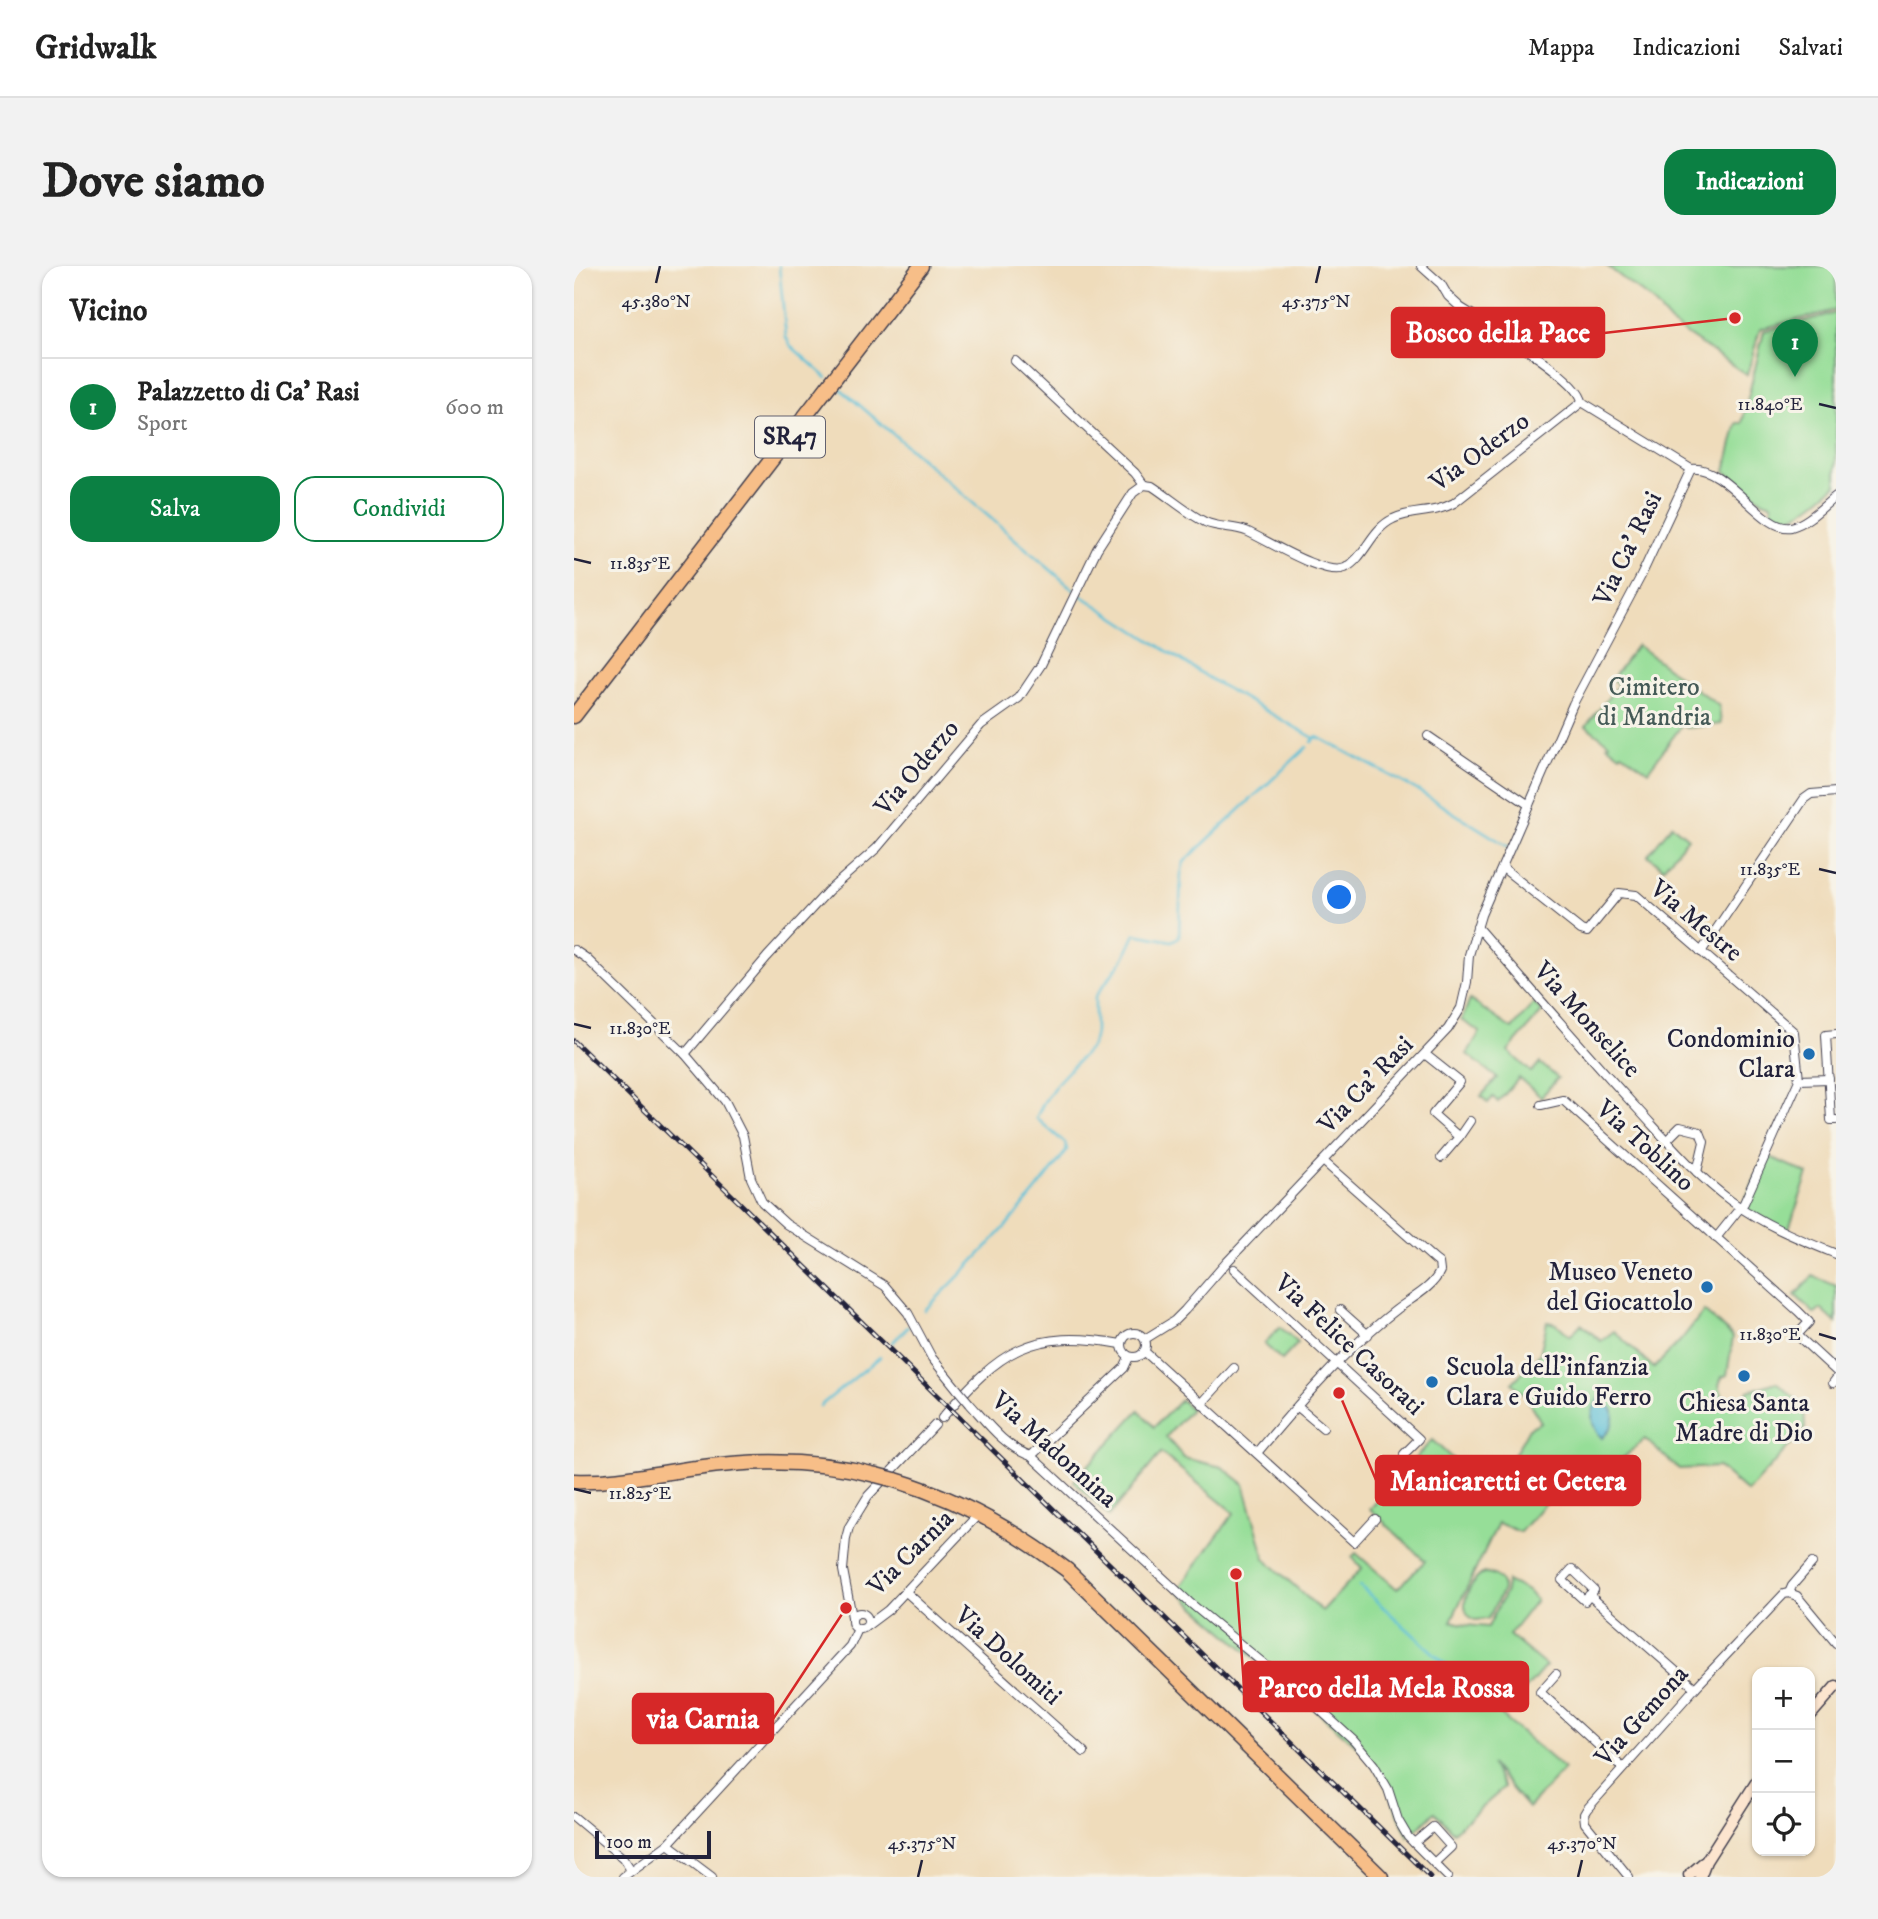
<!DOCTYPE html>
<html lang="it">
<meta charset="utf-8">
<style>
:root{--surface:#fff;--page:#f2f2f2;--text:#222;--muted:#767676;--line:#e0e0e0;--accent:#0b8043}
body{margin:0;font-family:"IM FELL DW Pica",serif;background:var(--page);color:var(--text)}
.controls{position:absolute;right:21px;bottom:21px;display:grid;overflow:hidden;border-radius:14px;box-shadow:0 2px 5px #0004}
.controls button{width:63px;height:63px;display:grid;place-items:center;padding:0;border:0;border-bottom:2px solid var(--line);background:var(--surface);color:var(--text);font:35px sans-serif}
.scale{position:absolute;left:21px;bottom:18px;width:116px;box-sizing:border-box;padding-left:7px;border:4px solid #22223b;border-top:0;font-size:19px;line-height:24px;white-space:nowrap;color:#22223b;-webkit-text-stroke:5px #f7f3e8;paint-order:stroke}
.you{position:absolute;left:766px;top:632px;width:24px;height:24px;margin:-18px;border:5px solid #fff;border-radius:50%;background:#1a73e8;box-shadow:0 0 0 10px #1a73e833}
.badge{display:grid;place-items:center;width:46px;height:46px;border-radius:50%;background:var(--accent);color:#fff;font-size:23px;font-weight:700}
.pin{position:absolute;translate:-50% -58px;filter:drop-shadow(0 2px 4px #0008)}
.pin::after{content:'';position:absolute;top:37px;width:24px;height:21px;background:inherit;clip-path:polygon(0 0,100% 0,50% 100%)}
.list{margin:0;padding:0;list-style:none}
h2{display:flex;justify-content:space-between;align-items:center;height:91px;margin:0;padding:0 28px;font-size:30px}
h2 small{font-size:23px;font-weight:400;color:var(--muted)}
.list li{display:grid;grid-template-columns:46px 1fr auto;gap:21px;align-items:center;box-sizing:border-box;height:98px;padding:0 28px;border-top:2px solid var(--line)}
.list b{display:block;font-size:26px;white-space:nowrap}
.list p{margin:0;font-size:23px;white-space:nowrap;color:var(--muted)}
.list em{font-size:23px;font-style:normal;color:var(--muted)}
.actions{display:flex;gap:14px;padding:21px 28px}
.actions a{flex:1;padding:16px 0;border:2px solid var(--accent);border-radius:21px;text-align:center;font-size:24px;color:var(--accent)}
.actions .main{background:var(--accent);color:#fff}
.icon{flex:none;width:38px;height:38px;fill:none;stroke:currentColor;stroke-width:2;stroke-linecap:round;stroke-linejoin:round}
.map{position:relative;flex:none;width:1262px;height:1611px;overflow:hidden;border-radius:21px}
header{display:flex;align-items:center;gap:42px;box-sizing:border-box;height:98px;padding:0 35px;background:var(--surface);border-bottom:2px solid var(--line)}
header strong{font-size:33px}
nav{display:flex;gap:38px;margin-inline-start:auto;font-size:24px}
.intro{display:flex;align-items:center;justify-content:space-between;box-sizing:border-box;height:168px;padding:0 42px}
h1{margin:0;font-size:49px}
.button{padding:18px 32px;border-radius:21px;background:var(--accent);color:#fff;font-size:24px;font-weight:700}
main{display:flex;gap:42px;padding:0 42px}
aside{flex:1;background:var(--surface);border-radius:21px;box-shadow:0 2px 5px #0004}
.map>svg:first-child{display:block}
.green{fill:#96de98;stroke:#5c806a;stroke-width:2}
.water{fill:#5abfd7;stroke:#3e7089;stroke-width:2}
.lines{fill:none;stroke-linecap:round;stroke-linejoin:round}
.stream{stroke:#5abfd7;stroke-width:2.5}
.street-casing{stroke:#413e4e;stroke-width:10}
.secondary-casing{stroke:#413e4e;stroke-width:13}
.highway-casing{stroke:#413e4e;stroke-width:17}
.street{stroke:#fff;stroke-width:8}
.secondary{stroke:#fce5cf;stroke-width:10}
.highway{stroke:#f7be88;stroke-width:14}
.rail-casing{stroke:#22223b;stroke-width:5}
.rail{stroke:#f7f3e8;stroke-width:2.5;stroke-dasharray:8;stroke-linecap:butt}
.street-bridge-casing{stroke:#413e4e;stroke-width:10;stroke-linecap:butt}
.highway-bridge-casing{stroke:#413e4e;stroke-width:17;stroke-linecap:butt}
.street-bridge{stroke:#fff;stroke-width:8}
.highway-bridge{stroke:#f7be88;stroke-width:14}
.ticks{fill:none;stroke:#22223b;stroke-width:2.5}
.poi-dot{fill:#1f6fb2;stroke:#f7f3e8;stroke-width:2.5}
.labels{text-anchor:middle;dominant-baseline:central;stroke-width:6;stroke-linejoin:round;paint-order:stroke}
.shield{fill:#f7f3e8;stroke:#62616f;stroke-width:2}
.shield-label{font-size:24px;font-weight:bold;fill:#22223b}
.street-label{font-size:26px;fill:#22223b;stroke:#f7f3e8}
.park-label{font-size:26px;fill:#455a57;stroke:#f7f3e8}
.poi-label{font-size:26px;fill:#22223b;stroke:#f7f3e8;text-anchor:end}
.ticks-label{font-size:18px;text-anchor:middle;fill:#22223b;stroke:#f7f3e8;stroke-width:6;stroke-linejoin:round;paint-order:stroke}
.leader{fill:none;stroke:#d62828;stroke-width:2.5}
.callout-dot{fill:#d62828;stroke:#f7f3e8;stroke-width:2.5}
.callout{fill:#d62828;stroke:#d62828;stroke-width:2.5}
.callout-label{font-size:28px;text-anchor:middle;font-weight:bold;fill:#fff}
</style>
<header>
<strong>Gridwalk</strong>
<nav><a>Mappa</a><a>Indicazioni</a><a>Salvati</a></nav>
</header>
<div class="intro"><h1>Dove siamo</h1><a class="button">Indicazioni</a></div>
<main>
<aside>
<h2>Vicino<small></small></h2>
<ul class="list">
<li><span class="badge">1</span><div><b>Palazzetto di Ca' Rasi</b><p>Sport</p></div><em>600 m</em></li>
</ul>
<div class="actions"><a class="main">Salva</a><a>Condividi</a></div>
</aside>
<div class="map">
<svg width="1262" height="1611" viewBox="0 0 1262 1611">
<rect width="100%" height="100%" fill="#f7f3e8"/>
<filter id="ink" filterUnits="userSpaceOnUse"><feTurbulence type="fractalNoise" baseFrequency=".0143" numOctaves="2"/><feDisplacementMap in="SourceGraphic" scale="14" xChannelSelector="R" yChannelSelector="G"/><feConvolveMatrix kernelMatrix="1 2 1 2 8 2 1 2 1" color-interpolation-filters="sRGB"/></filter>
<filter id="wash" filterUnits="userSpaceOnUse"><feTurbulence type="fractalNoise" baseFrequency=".00686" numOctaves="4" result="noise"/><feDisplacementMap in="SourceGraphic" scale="28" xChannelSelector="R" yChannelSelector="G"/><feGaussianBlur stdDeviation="1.57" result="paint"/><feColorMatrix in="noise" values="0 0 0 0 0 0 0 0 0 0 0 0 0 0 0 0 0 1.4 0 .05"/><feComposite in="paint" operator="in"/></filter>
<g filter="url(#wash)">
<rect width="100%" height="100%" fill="#efdcbb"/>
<g class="green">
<polygon points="1033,0 1262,0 1262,44 1186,63 1173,109 1099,59 1077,34"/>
<path d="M1262,47V219C1251,228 1227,250 1214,251C1207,252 1203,249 1198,245V238L1189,235L1151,205L1163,157H1168L1190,65Z"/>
<polygon points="1063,379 1145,440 1147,458 1113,462 1108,459 1074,505 1048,487 1046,489 1033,479 1035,477 1012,460 1044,419 1038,413"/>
<polygon points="1098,559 1114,572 1089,602 1074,589"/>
<polygon points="896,734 938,763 960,737 968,746 934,785 957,806 966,797 984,812 967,831 945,812 924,836 919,831 914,837 907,830 923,812 893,788 906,766 887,754"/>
<polygon points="1192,889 1234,908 1213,968 1167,942"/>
<polygon points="1239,1010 1262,1020 1262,1057 1247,1043 1241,1048 1221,1029"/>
<polygon points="1130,1045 1159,1071 1153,1109 1148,1111 1145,1119 1149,1132 1157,1137 1166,1136 1174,1125 1202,1116 1230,1140 1231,1163 1173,1226 1144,1201 1105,1203 1071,1173 1034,1205 1011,1191 1000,1204 998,1212 993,1211 946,1266 924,1257 877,1355 892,1359 914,1361 932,1325 933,1315 954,1325 962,1334 935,1369 972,1400 928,1450 990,1503 954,1542 917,1498 930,1522 879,1566 861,1546 834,1571 814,1523 789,1485 603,1325 660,1247 587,1187 535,1250 500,1215 565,1144 580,1161 607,1134 617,1143 592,1171 610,1192 648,1201 670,1218 691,1293 748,1345 788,1302 778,1291 782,1287 823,1323 851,1295 796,1243 858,1174 904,1216 915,1220 933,1202 955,1162 967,1156 950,1128 938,1117 966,1088 973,1056 983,1058 996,1070 1007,1058 1027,1075 1040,1065 1080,1102 1106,1075"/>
<polygon points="706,1061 724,1077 708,1094 690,1078"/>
<path d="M910,1307C921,1307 928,1313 929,1324L914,1353L901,1354C881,1345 895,1315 910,1307Z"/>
</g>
<path class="water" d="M1027,1131L1039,1144C1040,1156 1038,1163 1028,1172C1015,1159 1015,1144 1027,1131Z"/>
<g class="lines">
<g class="stream">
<polyline points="205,0 212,71 216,79 253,112"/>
<polyline points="261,118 500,324"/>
<polyline points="505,328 641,416 740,472"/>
<polyline points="738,476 742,471 748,473 843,524 941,585 958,546"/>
<path d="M351,1044C402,994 451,943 493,884L491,877L462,852L470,836L483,817L518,780L521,766V731L550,692L561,668L598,675L605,671L607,608L610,596L733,481"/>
<polyline points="318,1077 334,1061"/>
<polyline points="246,1140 306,1091"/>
<polyline points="786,1320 899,1423"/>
</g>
</g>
</g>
<g filter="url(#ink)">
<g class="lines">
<g class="street-casing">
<g id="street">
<path d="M847,0L867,18L874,30L886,41C909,56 1007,113 1008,136"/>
<polyline points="441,95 561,207 570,219"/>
<path d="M1117,203C1152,198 1189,267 1217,261C1234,257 1249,240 1262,230"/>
<polyline points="854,470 955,539"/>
<polyline points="929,602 1007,664 1013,666 1045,627 1062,629 1220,766 1225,814 1170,937 1142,972"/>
<path d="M903,661C954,720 1006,780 1059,838C1090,871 1120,908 1157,935C1190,959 1225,973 1262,988"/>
<polyline points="0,684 12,692 111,788 151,835 169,870 177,912 188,936 212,958 311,1020 334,1047 358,1092 384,1124"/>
<polyline points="1127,686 1230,533 1237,528 1262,526"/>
<polyline points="1262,768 1252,769 1257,854 1262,854"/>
<path d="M111,788L193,691L254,625L303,582L407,459L445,432L467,399L523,283L559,227L570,219L578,220C595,231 613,247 631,256C644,262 659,260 672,265C693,274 750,311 771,302C791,292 797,263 819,253C839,243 858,249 880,237L1008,136L1117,203"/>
<polyline points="852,789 886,816 859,848 885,871 867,892"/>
<polyline points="1225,814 1255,813"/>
<polyline points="967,839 989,834 1224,1045 1235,1056 1223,1069 1262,1105"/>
<polyline points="885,871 896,855"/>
<polyline points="1092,875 1106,861 1126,866 1130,876 1123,906"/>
<polyline points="660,1003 845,1173 830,1188"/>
<polyline points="766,1044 794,1069"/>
<circle cx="560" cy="1079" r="12"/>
<polyline points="571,1073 600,1055 611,1044 652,997 874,763 887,742 893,716 895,689 907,649 955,539 999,438 1067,310 1117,203"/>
<polyline points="570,1085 780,1276 801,1253"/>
<polyline points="1259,1117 1262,1113"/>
<polyline points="629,1136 660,1102"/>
<path d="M396,1138C414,1158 431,1181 457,1190L615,1336L745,1443L780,1475L800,1499L814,1523L824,1554L834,1571L874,1611"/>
<polyline points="724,1141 749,1162"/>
<path d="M368,1152C426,1084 457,1062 547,1078"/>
<path d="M683,1187C725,1137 770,1084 822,1044C836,1033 859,1022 866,1005L865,997L861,994L749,895"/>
<polyline points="457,1190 550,1102 555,1091"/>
<polygon points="998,1303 1020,1324 1011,1335 988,1314"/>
<polyline points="331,1325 510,1486"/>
<polyline points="1215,1327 1218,1320 1238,1297"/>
<polyline points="1015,1329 1121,1422"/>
<circle cx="286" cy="1355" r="8"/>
<polyline points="278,1351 269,1304 272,1272 275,1261 294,1230 361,1159"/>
<polyline points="294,1359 314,1344 401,1252"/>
<polyline points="982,1408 966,1426 1049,1502"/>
<polyline points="0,1551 49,1592 57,1604"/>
<polyline points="840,1577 859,1561 877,1581 860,1597"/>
<polyline points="94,1578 138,1611"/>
<polyline points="49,1611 94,1578 276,1380 284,1363"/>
<polyline points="1055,1611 1011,1557 1010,1548 1013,1543 1121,1422 1210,1328 1215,1327 1223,1330 1262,1377"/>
</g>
</g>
<g class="secondary-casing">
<g id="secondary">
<polyline points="1236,1450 1262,1420"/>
<polyline points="1115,1609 1129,1597"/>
<polyline points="1126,1611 1132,1595 1183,1515"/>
</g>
</g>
<g class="highway-casing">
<g id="highway">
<polyline points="0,450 347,0"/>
<path d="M321,1214C385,1233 440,1264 493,1304L807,1611"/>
<path d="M0,1215C41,1217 82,1207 122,1202C183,1193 243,1194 302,1209"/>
</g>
</g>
<use href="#street" class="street"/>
<use href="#secondary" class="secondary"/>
<use href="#highway" class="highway"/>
<g class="rail-casing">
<polyline id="rail" points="0,775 856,1611"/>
</g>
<use href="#rail" class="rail"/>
<g class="street-bridge-casing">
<polyline id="street-bridge" points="384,1124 396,1138"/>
</g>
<g class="highway-bridge-casing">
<polyline id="highway-bridge" points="302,1209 321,1214"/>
</g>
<use href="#street-bridge" class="street-bridge"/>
<use href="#highway-bridge" class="highway-bridge"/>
</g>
</g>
<path class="ticks" d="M82,17L86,0M742,17L746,0M1245,138L1262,142M0,293L17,297M1245,603L1262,607M0,758L17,762M1245,1068L1262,1073M0,1223L17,1227M344,1611L348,1594M1004,1611L1008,1594"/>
<g class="poi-dot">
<circle cx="1235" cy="788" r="7"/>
<circle cx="1133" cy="1021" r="7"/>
<circle cx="1170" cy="1110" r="7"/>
<circle cx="858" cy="1116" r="7"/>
</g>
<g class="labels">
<rect class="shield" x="181" y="150.5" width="70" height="41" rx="5"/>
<g class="shield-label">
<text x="216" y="171">SR47</text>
</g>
<g class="street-label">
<text transform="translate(906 186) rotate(-36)">Via Oderzo</text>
<text transform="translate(1054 283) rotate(-64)">Via Ca' Rasi</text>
<text transform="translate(343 502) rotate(-50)">Via Oderzo</text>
<text transform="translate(1122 655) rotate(40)">Via Mestre</text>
<text transform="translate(1013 754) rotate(48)">Via Monselice</text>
<text transform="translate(792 819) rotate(-46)">Via Ca' Rasi</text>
<text transform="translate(1071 880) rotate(42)">Via Toblino</text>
<text transform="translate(775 1079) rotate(43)">Via Felice Casorati</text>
<text transform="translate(480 1184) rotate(42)">Via Madonnina</text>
<text transform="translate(337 1287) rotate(-45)">Via Carnia</text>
<text transform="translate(434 1390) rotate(42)">Via Dolomiti</text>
<text transform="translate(1068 1450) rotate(-48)">Via Gemona</text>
</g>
<g class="park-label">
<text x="1080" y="421">Cimitero<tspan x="1080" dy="30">di Mandria</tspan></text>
</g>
<g class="poi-label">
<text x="1221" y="773">Condominio<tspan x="1221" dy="30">Clara</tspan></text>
<text x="1119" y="1006">Museo Veneto<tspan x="1119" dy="30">del Giocattolo</tspan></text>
<text x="872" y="1101" text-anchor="start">Scuola dell'infanzia<tspan x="872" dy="30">Clara e Guido Ferro</tspan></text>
<text x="1170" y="1137" text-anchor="middle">Chiesa Santa<tspan x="1170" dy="30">Madre di Dio</tspan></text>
</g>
</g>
<g class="ticks-label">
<text x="82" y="41">45.380°N</text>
<text x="742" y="41">45.375°N</text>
<text x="1196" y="144">11.840°E</text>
<text x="66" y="303">11.835°E</text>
<text x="1196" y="609">11.835°E</text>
<text x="66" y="768">11.830°E</text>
<text x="1196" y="1074">11.830°E</text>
<text x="66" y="1233">11.825°E</text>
<text x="348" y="1583">45.375°N</text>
<text x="1008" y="1583">45.370°N</text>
</g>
<path class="leader" d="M1161 52L1030 67M765 1127L802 1214M662 1308L670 1421M272 1342L199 1453"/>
<g class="callout-dot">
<circle cx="1161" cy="52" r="7"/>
<circle cx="765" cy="1127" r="7"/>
<circle cx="662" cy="1308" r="7"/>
<circle cx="272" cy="1342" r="7"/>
</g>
<g class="callout">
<rect x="818" y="42" width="212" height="49" rx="7"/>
<rect x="802" y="1190" width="264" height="49" rx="7"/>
<rect x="670" y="1396" width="284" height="49" rx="7"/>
<rect x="59" y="1428" width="140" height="49" rx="7"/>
</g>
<g class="callout-label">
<text x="924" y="76">Bosco della Pace</text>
<text x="934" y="1224">Manicaretti et Cetera</text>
<text x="812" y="1431">Parco della Mela Rossa</text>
<text x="129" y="1462">via Carnia</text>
</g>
</svg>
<div class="controls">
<button>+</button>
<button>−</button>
<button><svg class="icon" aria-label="locate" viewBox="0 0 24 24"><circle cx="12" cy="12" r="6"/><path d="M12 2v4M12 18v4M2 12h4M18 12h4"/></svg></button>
</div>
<div class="scale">100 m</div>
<div class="you"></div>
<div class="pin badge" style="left:1221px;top:111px">1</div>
</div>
</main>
